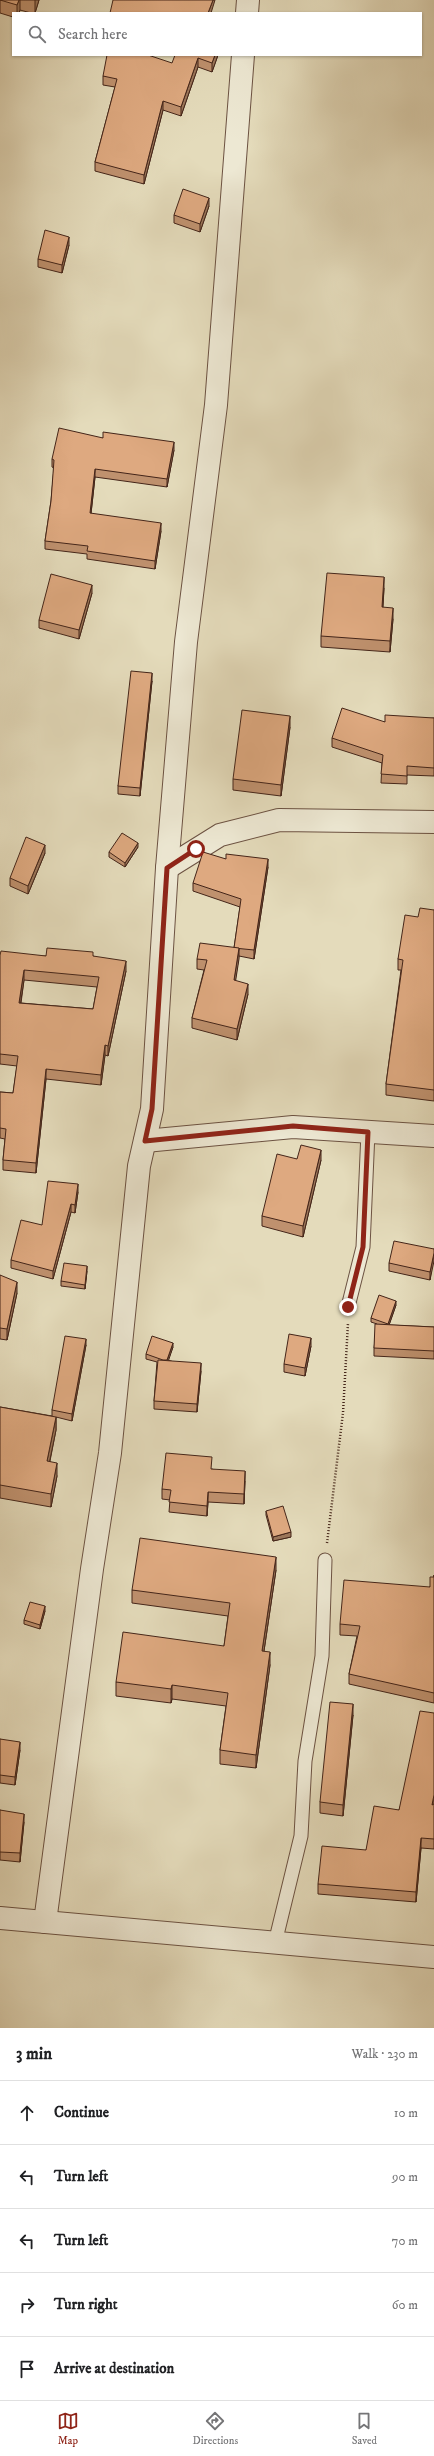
<!DOCTYPE html>
<meta charset="utf-8">
<style>
:root{--surface:#fff;--page:#f6f6f6;--text:#202124;--muted:#757577;--line:#e0e0e0;--accent:#8f2418}
body{margin:0;font-family:"IM FELL DW Pica",serif;background:var(--page);color:var(--text)}
.stop{position:absolute;width:12px;height:12px;margin:-9px;border:3px solid #8f2418;border-radius:50%;background:#fff}
.stop.end{background:#8f2418;border-color:#fff;box-shadow:0 1px 4px #0008}
.list{margin:0;padding:0;list-style:none}
h2{display:flex;justify-content:space-between;align-items:center;height:52px;margin:0;padding:0 16px;font-size:17px}
h2 small{font-size:13px;font-weight:400;color:var(--muted)}
.list li{display:grid;grid-template-columns:26px 1fr auto;gap:12px;align-items:center;box-sizing:border-box;height:64px;padding:0 16px;border-top:1px solid var(--line)}
.list b{display:block;font-size:15px;white-space:nowrap}
.list em{font-size:13px;font-style:normal;color:var(--muted)}
.icon{flex:none;width:22px;height:22px;fill:none;stroke:currentColor;stroke-width:2;stroke-linecap:round;stroke-linejoin:round}
.map{position:relative;flex:none;width:434px;height:2028px;overflow:hidden}
.search{position:absolute;background:var(--surface);box-shadow:0 1px 3px #0004;left:12px;right:12px;top:12px;height:44px;display:flex;align-items:center;gap:10px;box-sizing:border-box;padding:0 14px;border-radius:0px;color:var(--muted);font-size:15px}
.sheet{height:372px;background:var(--surface)}
nav{display:flex;justify-content:space-around;align-items:center;box-sizing:border-box;height:56px;border-top:1px solid var(--line);background:var(--surface);font-size:11px;color:var(--muted)}
nav a{display:grid;justify-items:center;gap:2px}
nav .on{color:var(--accent)}
.map>svg:first-child{display:block}
.lines{fill:none;stroke-linecap:round;stroke-linejoin:round}
.lane-casing{stroke:#6c5242;stroke-width:15}
.street-casing{stroke:#6c5242;stroke-width:24}
.path{stroke:#442519;stroke-width:2.5;stroke-dasharray:1 2;stroke-linecap:butt}
.lane{stroke:#ede8d3;stroke-width:13}
.street{stroke:#ede8d3;stroke-width:22}
.wall{fill:#bf916e;stroke:#442519;fill-rule:evenodd}
.shaded-wall{fill:#9b765a;stroke:#442519}
.building{fill:#dea980;stroke:#442519;fill-rule:evenodd}
.route{stroke:#8f2418;stroke-width:5}
</style>
<div class="map">
<svg width="434" height="2028" viewBox="0 0 434 2028">
<rect width="100%" height="100%" fill="#e4dbbb"/>
<filter id="stains"><feTurbulence type="fractalNoise" baseFrequency=".005" numOctaves="4"/><feColorMatrix values="0 0 0 0 .2 0 0 0 0 .09 0 0 0 0 .02 0 0 0 .5 -.17"/></filter>
<radialGradient id="worn" r=".72"><stop offset=".6" stop-color="#630" stop-opacity="0"/><stop offset="1" stop-color="#630" stop-opacity=".3"/></radialGradient>
<g class="lines">
<g class="lane-casing">
<g id="lane">
<polyline points="348,1307 363,1247 368,1132"/>
<polyline points="275,1943 301,1836 305,1761 322,1656 325,1560"/>
</g>
</g>
<g class="street-casing">
<g id="street">
<polyline points="247,13 248,0"/>
<polyline points="167,868 220,835 279,820 434,822"/>
<polyline points="145,1141 293,1127 434,1136"/>
<polyline points="0,1918 434,1957"/>
<polyline points="45,1922 92,1569 110,1453 139,1166 152,1109 167,868 186,642 216,405 243,55"/>
</g>
</g>
<polyline class="path" points="327,1543 343,1413 348,1323"/>
<use href="#lane" class="lane"/>
<use href="#street" class="street"/>
</g>
<g class="wall">
<polygon points="0,0 39,0 35,13 31,13 20,10 19,13 13,13 13,17 0,13"/>
<polygon points="218,55 212,72 198,67 181,116 163,110 144,184 95,171 95,162 115,87 103,85 103,76"/>
<polygon points="209,206 200,232 174,223 174,215"/>
<polygon points="69,245 62,273 38,267 38,259"/>
<polygon points="103,438 174,450 167,487 95,477 91,514 161,531 155,569 87,559 87,554 45,549 45,541 51,501 54,468 52,467 52,459"/>
<polygon points="384,588 383,607 393,619 390,652 321,647 321,636"/>
<polygon points="92,593 79,639 39,628 39,620"/>
<polygon points="152,681 140,796 118,794 118,786"/>
<polygon points="434,718 434,776 407,775 407,784 381,783 382,763 332,747 332,738 385,722"/>
<polygon points="290,727 281,796 233,790 233,779"/>
<polygon points="138,847 125,867 109,857 109,852"/>
<polygon points="45,853 28,894 10,886 10,878"/>
<polygon points="226,859 268,867 254,959 239,956 235,981 248,994 237,1040 192,1028 192,1018 204,970 197,969 197,959 234,948 240,907 193,891 193,883"/>
<polygon points="434,910 434,1101 386,1095 386,1084 401,970 398,970 398,959 418,917"/>
<path d="M0,955L46,956H93L126,971L108,1056L105,1055L101,1085L46,1079L36,1173L3,1170V1160L5,1139L0,1138V1092L13,1093L17,1066L0,1064ZM24,980L97,987L93,1009L21,1003Z"/>
<polygon points="297,1159 321,1160 303,1237 262,1226 262,1216"/>
<polygon points="78,1192 75,1213 71,1212 53,1279 11,1268 11,1260 42,1225"/>
<polygon points="434,1249 430,1280 389,1271 389,1263"/>
<polygon points="87,1271 85,1289 61,1286 61,1281"/>
<polygon points="0,1275 17,1293 7,1340 0,1339"/>
<polygon points="396,1305 389,1325 434,1327 434,1359 374,1356 374,1348 377,1324 371,1322 371,1318"/>
<polygon points="86,1345 72,1421 56,1417 56,1430 50,1461 57,1476 51,1507 0,1498 0,1407 52,1416 52,1410"/>
<polygon points="311,1346 305,1376 284,1372 284,1364"/>
<polygon points="173,1347 168,1360 201,1371 197,1412 154,1409 154,1401 157,1362 146,1359 146,1354"/>
<polygon points="212,1469 245,1481 244,1504 208,1502 207,1516 169,1512 170,1500 162,1499 162,1489"/>
<polygon points="266,1511 291,1537 273,1541 266,1515"/>
<polygon points="276,1570 264,1651 270,1665 256,1768 220,1764 220,1750 226,1706 172,1699 171,1703 116,1696 116,1682 224,1646 228,1616 132,1603 132,1590"/>
<polygon points="434,1575 434,1703 349,1684 349,1674 357,1636 340,1635 340,1624 430,1587"/>
<polygon points="45,1611 40,1629 24,1624 24,1620"/>
<polygon points="434,1713 434,1849 421,1848 416,1902 318,1894 318,1884 366,1850 399,1810"/>
<polygon points="353,1715 343,1816 320,1813 320,1802"/>
<polygon points="0,1739 20,1750 15,1785 0,1783"/>
<polygon points="0,1810 24,1822 20,1862 0,1860"/>
</g>
<g class="shaded-wall">
<polygon points="19,0 20,0 20,10 19,13 17,13 17,5"/>
<polygon points="35,0 39,0 35,13"/>
<polygon points="213,0 215,0 211,13 208,13"/>
<polygon points="215,55 218,55 212,72 212,63"/>
<polygon points="198,58 198,67 181,116 181,107"/>
<polygon points="163,101 163,110 144,184 144,175"/>
<polygon points="209,198 209,206 200,232 200,224"/>
<polygon points="69,237 69,245 62,273 62,265"/>
<polygon points="174,442 174,450 167,487 167,479"/>
<polygon points="95,469 95,477 90,522 90,513"/>
<polygon points="161,523 161,531 155,569 155,561"/>
<polygon points="384,577 384,588 382,618 382,607"/>
<polygon points="92,585 92,593 79,639 79,630"/>
<polygon points="393,608 393,619 390,652 390,641"/>
<polygon points="152,673 152,681 140,796 140,788"/>
<polygon points="290,716 290,727 281,796 281,785"/>
<polygon points="138,843 138,847 125,867 125,863"/>
<polygon points="45,845 45,853 28,894 28,886"/>
<polygon points="268,859 268,867 254,959 254,950"/>
<polygon points="239,948 239,959 234,991 234,980"/>
<polygon points="126,961 126,971 108,1056 108,1046"/>
<polygon points="24,970 24,980 19,1013 19,1003"/>
<polygon points="248,984 248,994 237,1040 237,1029"/>
<polygon points="105,1045 105,1055 101,1085 101,1075"/>
<polygon points="46,1069 46,1079 36,1173 36,1163"/>
<polygon points="321,1150 321,1160 303,1237 303,1226"/>
<polygon points="78,1184 78,1192 75,1213 75,1205"/>
<polygon points="71,1204 71,1212 53,1279 53,1271"/>
<polygon points="434,1253 434,1261 430,1280 430,1272"/>
<polygon points="87,1266 87,1271 85,1289 85,1285"/>
<polygon points="17,1282 17,1293 7,1340 7,1329"/>
<polygon points="396,1301 396,1305 388,1328 388,1324"/>
<polygon points="311,1338 311,1346 305,1376 305,1368"/>
<polygon points="86,1339 86,1345 72,1421 72,1414"/>
<polygon points="173,1343 173,1347 167,1365 167,1361"/>
<polygon points="201,1363 201,1371 197,1412 197,1404"/>
<polygon points="56,1417 56,1430 47,1474 47,1461"/>
<polygon points="57,1463 57,1476 51,1507 51,1494"/>
<polygon points="245,1471 245,1481 244,1504 244,1494"/>
<polygon points="208,1492 208,1502 207,1516 207,1506"/>
<polygon points="291,1532 291,1537 273,1541 273,1537"/>
<polygon points="276,1557 276,1570 262,1664 262,1651"/>
<polygon points="45,1606 45,1611 40,1629 40,1625"/>
<polygon points="270,1652 270,1665 256,1768 256,1755"/>
<polygon points="172,1685 172,1699 171,1703 171,1689"/>
<polygon points="353,1704 353,1715 343,1816 343,1805"/>
<polygon points="20,1742 20,1750 15,1785 15,1777"/>
<polygon points="434,1795 434,1805 432,1805"/>
<polygon points="24,1814 24,1822 20,1862 20,1853"/>
<polygon points="421,1838 421,1848 416,1902 416,1892"/>
</g>
<g class="building">
<polygon points="0,0 19,0 17,5"/>
<polygon points="113,0 213,0 208,13 110,13"/>
<polygon points="107,55 148,55 172,63 175,55 215,55 212,63 198,58 181,107 163,101 144,175 95,162 117,79 103,76"/>
<polygon points="183,189 209,198 200,224 174,215"/>
<polygon points="45,230 69,237 62,265 38,259"/>
<polygon points="59,428 103,438 103,432 174,442 167,479 95,469 90,513 161,523 155,561 87,551 88,546 45,541 51,501 54,460 52,459"/>
<polygon points="327,573 384,577 382,607 393,608 390,641 321,636"/>
<polygon points="51,574 92,585 79,630 39,620"/>
<polygon points="131,671 152,673 140,788 118,786"/>
<polygon points="342,708 385,722 385,715 434,718 434,768 407,766 407,776 381,774 383,755 332,738"/>
<polygon points="242,710 290,716 281,785 233,779"/>
<polygon points="122,833 138,843 125,863 109,852"/>
<polygon points="26,837 45,845 28,886 10,878"/>
<polygon points="203,852 226,859 226,854 268,859 254,950 234,948 241,899 193,883"/>
<polygon points="420,908 434,910 434,1090 386,1084 403,960 398,959 405,915 418,917"/>
<polygon points="200,943 239,948 234,980 248,984 237,1029 192,1018 207,960 197,959"/>
<path d="M47,948L93,952V956L126,961L108,1046L105,1045L101,1075L46,1069L36,1163L3,1160L6,1129L0,1128V1092L13,1093L18,1056L0,1054V955L1,951L46,956ZM24,970L99,977L93,1009L19,1003Z"/>
<polygon points="301,1145 321,1150 303,1226 262,1216 277,1154 297,1159"/>
<polygon points="48,1181 78,1184 75,1205 71,1204 53,1271 11,1260 21,1220 42,1225"/>
<polygon points="394,1241 434,1249 434,1253 430,1272 389,1263"/>
<polygon points="64,1263 87,1266 85,1285 61,1281"/>
<polygon points="0,1275 17,1282 7,1329 0,1328"/>
<polygon points="379,1295 396,1301 388,1324 371,1318"/>
<polygon points="375,1324 434,1327 434,1351 374,1348"/>
<polygon points="289,1334 311,1338 305,1368 284,1364"/>
<polygon points="65,1336 86,1339 72,1414 52,1410"/>
<polygon points="152,1336 173,1343 167,1360 163,1360 146,1354"/>
<polygon points="158,1360 201,1363 197,1404 154,1401"/>
<polygon points="0,1407 56,1417 47,1461 57,1463 51,1494 0,1485"/>
<polygon points="166,1453 212,1457 211,1469 245,1471 244,1494 208,1492 207,1506 169,1502 171,1490 162,1489"/>
<polygon points="283,1506 291,1532 273,1537 266,1511"/>
<polygon points="140,1538 276,1557 262,1651 270,1652 256,1755 220,1750 228,1693 172,1685 171,1689 116,1682 123,1632 224,1646 230,1603 132,1590"/>
<polygon points="434,1575 434,1693 349,1674 360,1626 340,1624 344,1580 430,1587 430,1577 434,1577"/>
<polygon points="30,1602 45,1606 40,1625 24,1620"/>
<polygon points="330,1702 353,1704 343,1805 320,1802"/>
<polygon points="420,1711 434,1713 434,1795 432,1805 434,1804 434,1839 421,1838 416,1892 318,1884 322,1846 366,1850 374,1806 399,1810"/>
<polygon points="0,1739 20,1742 15,1777 0,1775"/>
<polygon points="0,1810 24,1814 20,1853 0,1852"/>
</g>
<g class="lines">
<polyline class="route" points="196,849 167,868 152,1109 145,1141 293,1126 368,1132 363,1247 348,1307"/>
</g>
<rect width="100%" height="100%" filter="url(#stains)"/>
<rect width="100%" height="100%" fill="url(#worn)"/>
</svg>
<div class="stop" style="left:196px;top:849px"></div>
<div class="stop end" style="left:348px;top:1307px"></div>
<div class="search"><svg class="icon" aria-label="search" viewBox="0 0 24 24"><circle cx="10" cy="10" r="6"/><path d="M15 15l6 6"/></svg>Search here</div>
</div>
<section class="sheet">
<h2>3 min<small>Walk · 230 m</small></h2>
<ul class="list">
<li><svg class="icon" aria-label="ahead" viewBox="0 0 24 24"><path d="M12 20V5M6 11l6-6 6 6"/></svg><div><b>Continue</b></div><em>10 m</em></li>
<li><svg class="icon" aria-label="left" viewBox="0 0 24 24"><path d="M17 20v-9H6M10 6l-5 5 5 5"/></svg><div><b>Turn left</b></div><em>90 m</em></li>
<li><svg class="icon" aria-label="left" viewBox="0 0 24 24"><path d="M17 20v-9H6M10 6l-5 5 5 5"/></svg><div><b>Turn left</b></div><em>70 m</em></li>
<li><svg class="icon" aria-label="right" viewBox="0 0 24 24"><path d="M7 20v-9h11M14 6l5 5-5 5"/></svg><div><b>Turn right</b></div><em>60 m</em></li>
<li><svg class="icon" aria-label="arrive" viewBox="0 0 24 24"><path d="M6 21V4h12l-3 4 3 4H6"/></svg><div><b>Arrive at destination</b></div></li>
</ul>
</section>
<nav>
<a class="on"><svg class="icon" aria-label="map" viewBox="0 0 24 24"><path d="M3 6l6-2 6 2 6-2v14l-6 2-6-2-6 2zM9 4v14M15 6v14"/></svg>Map</a>
<a><svg class="icon" aria-label="directions" viewBox="0 0 24 24"><path d="M12 3l9 9-9 9-9-9zM9 14v-3h6M13 9l2 2-2 2"/></svg>Directions</a>
<a><svg class="icon" aria-label="saved" viewBox="0 0 24 24"><path d="M7 4h10v16l-5-4-5 4z"/></svg>Saved</a>
</nav>
